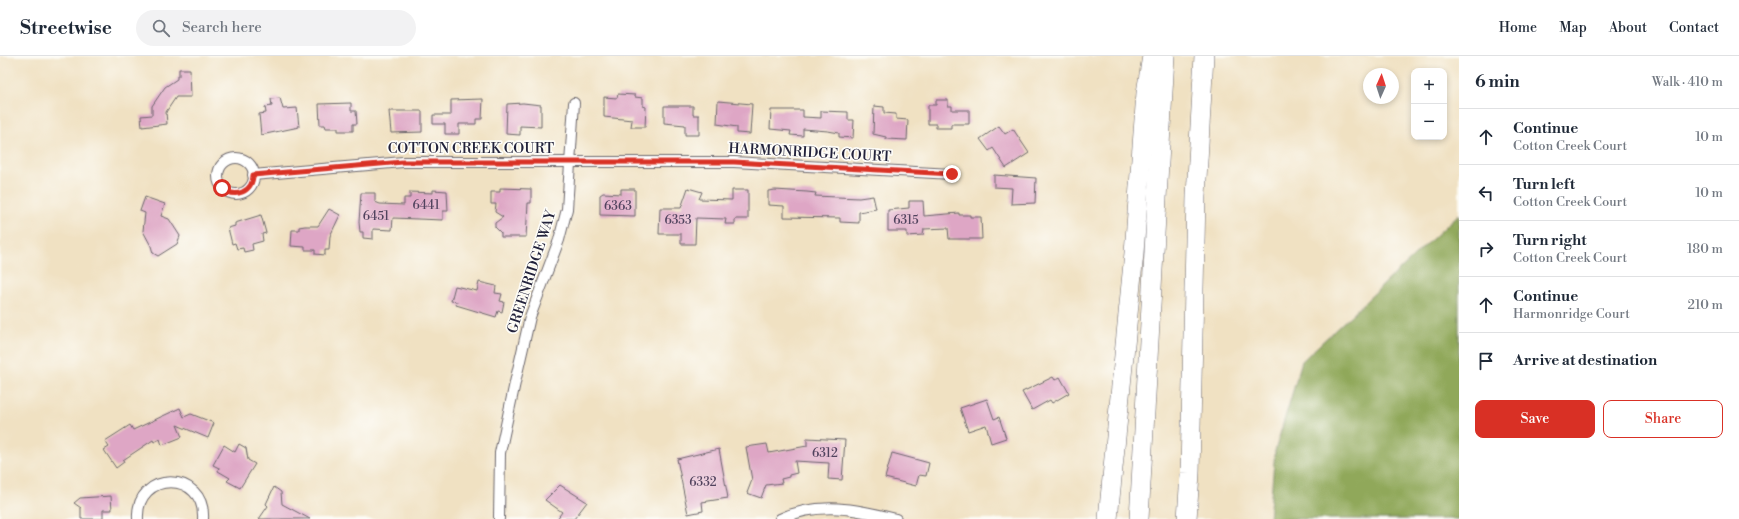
<!DOCTYPE html>
<meta charset="utf-8">
<style>
:root{--surface:#fff;--page:#f2f2f3;--text:#1f2937;--muted:#747a83;--line:#e0e1e3;--accent:#d93025}
body{margin:0;font-family:"Libre Bodoni",serif;background:var(--page);color:var(--text)}
.controls{position:absolute;right:12px;top:12px;display:grid;overflow:hidden;border-radius:8px;box-shadow:0 2px 6px #0003}
.controls button{width:36px;height:36px;display:grid;place-items:center;padding:0;border:0;border-bottom:1px solid var(--line);background:var(--surface);color:var(--text);font:20px sans-serif}
.compass{position:absolute;left:1363px;top:12px;width:36px;height:36px;border-radius:50%;background:var(--surface);box-shadow:0 2px 6px #0003;rotate:3deg}
.stop{position:absolute;width:12px;height:12px;margin:-9px;border:3px solid #d93025;border-radius:50%;background:#fff}
.stop.end{background:#d93025;border-color:#fff;box-shadow:0 1px 4px #0008}
.list{margin:0;padding:0;list-style:none}
h2{display:flex;justify-content:space-between;align-items:center;height:52px;margin:0;padding:0 16px;font-size:17px}
h2 small{font-size:13px;font-weight:400;color:var(--muted)}
.list li{display:grid;grid-template-columns:26px 1fr auto;gap:12px;align-items:center;box-sizing:border-box;height:56px;padding:0 16px;border-top:1px solid var(--line)}
.list b{display:block;font-size:15px;white-space:nowrap}
.list p{margin:0;font-size:13px;white-space:nowrap;color:var(--muted)}
.list em{font-size:13px;font-style:normal;color:var(--muted)}
.actions{display:flex;gap:8px;padding:12px 16px}
.actions a{flex:1;padding:9px 0;border:1px solid var(--accent);border-radius:8px;text-align:center;font-size:14px;color:var(--accent)}
.actions .main{background:var(--accent);color:#fff}
.icon{flex:none;width:22px;height:22px;fill:none;stroke:currentColor;stroke-width:2;stroke-linecap:round;stroke-linejoin:round}
.map{position:relative;flex:none;width:1459px;height:463px;overflow:hidden}
header{display:flex;align-items:center;gap:24px;box-sizing:border-box;height:56px;padding:0 20px;background:var(--surface);border-bottom:1px solid var(--line)}
header strong{font-size:19px}
nav{display:flex;gap:22px;margin-inline-start:auto;font-size:14px}
.search{width:280px;height:36px;background:var(--page);display:flex;align-items:center;gap:10px;box-sizing:border-box;padding:0 14px;border-radius:22px;color:var(--muted);font-size:15px}
main{display:flex}
aside{flex:1;background:var(--surface)}
.map>svg:first-child{display:block}
.forest{fill:#90a85a;stroke:#59654a}
.building{fill:#dea6c5}
.lines{fill:none;stroke-linecap:round;stroke-linejoin:round}
.street-casing{stroke:#6a656a;stroke-width:12}
.highway-casing{stroke:#6a656a;stroke-width:20}
.street{stroke:#fff;stroke-width:10}
.highway{stroke:#fff;stroke-width:19}
.route{stroke:#d93025;stroke-width:5}
.labels{text-anchor:middle;dominant-baseline:central;stroke-width:3.5;stroke-linejoin:round;paint-order:stroke}
.number-label{font-size:12px;fill:#51435e}
.street-label{font-size:14px;fill:#22223b;stroke:#fdfcf7}
</style>
<header>
<strong>Streetwise</strong>
<div class="search"><svg class="icon" aria-label="search" viewBox="0 0 24 24"><circle cx="10" cy="10" r="6"/><path d="M15 15l6 6"/></svg>Search here</div>
<nav><a>Home</a><a>Map</a><a>About</a><a>Contact</a></nav>
</header>
<main>
<div class="map">
<svg width="1459" height="463" viewBox="0 0 1459 463">
<rect width="100%" height="100%" fill="#fdfcf7"/>
<filter id="ink" filterUnits="userSpaceOnUse"><feTurbulence type="fractalNoise" baseFrequency=".025" numOctaves="2"/><feDisplacementMap in="SourceGraphic" scale="8" xChannelSelector="R" yChannelSelector="G"/><feConvolveMatrix kernelMatrix="1 2 1 2 8 2 1 2 1" color-interpolation-filters="sRGB"/></filter>
<filter id="wash" filterUnits="userSpaceOnUse"><feTurbulence type="fractalNoise" baseFrequency=".012" numOctaves="4" result="noise"/><feDisplacementMap in="SourceGraphic" scale="16" xChannelSelector="R" yChannelSelector="G"/><feGaussianBlur stdDeviation="0.9" result="paint"/><feColorMatrix in="noise" values="0 0 0 0 0 0 0 0 0 0 0 0 0 0 0 0 0 1.4 0 .05"/><feComposite in="paint" operator="in"/></filter>
<g filter="url(#wash)">
<rect width="100%" height="100%" fill="#f0e1c2"/>
<polygon class="forest" points="1459,158 1459,463 1269,463 1275,395 1302,305"/>
<g id="blocks">
<g class="building">
<polygon points="179,13 190,13 191,41 176,41 166,56 167,68 142,71 141,60 152,59 152,50 165,31 177,23 177,20 179,20"/>
<polygon points="618,38 635,39 635,41 643,42 643,50 646,51 645,71 631,71 632,64 604,61 604,41 617,42"/>
<polygon points="280,42 283,53 297,52 299,71 261,79 259,58 266,57 265,51 272,50 271,43"/>
<polygon points="483,43 482,63 476,63 476,68 459,68 459,78 445,78 445,68 433,68 433,59 451,59 451,44"/>
<polygon points="936,44 948,44 948,50 952,50 952,54 969,54 969,68 951,68 951,72 936,72 936,68 928,68 928,49 936,49"/>
<polygon points="718,45 752,48 750,78 737,77 737,71 717,68"/>
<polygon points="351,47 351,55 356,55 357,68 353,68 353,75 338,75 338,72 326,72 325,69 320,69 319,48"/>
<polygon points="523,47 541,49 541,71 520,70 520,79 506,78 507,48"/>
<polygon points="664,50 693,50 693,59 699,59 699,79 685,79 685,69 664,67"/>
<polygon points="874,50 884,51 884,57 896,58 896,63 908,64 907,84 886,83 886,81 873,78"/>
<polygon points="771,54 803,54 803,61 821,62 821,55 848,56 848,64 854,64 853,82 839,81 839,77 828,75 803,73 803,80 790,79 791,75 770,73"/>
<polygon points="389,55 422,55 422,76 391,77"/>
<polygon points="999,70 1005,78 1013,73 1029,97 1006,112 993,92 989,95 980,83"/>
<polygon points="994,119 1036,122 1035,147 1011,148 1012,132 994,131"/>
<polygon points="500,132 531,133 531,147 528,147 526,181 501,181 501,177 495,171 495,167 503,161 495,156 496,148 491,148 491,136 500,136"/>
<polygon points="688,132 702,136 699,143 732,144 732,134 748,134 748,163 735,163 735,168 725,168 726,163 696,162 695,188 681,188 681,178 659,178 660,152 681,152"/>
<polygon points="621,133 635,133 635,160 600,159 600,139 603,137 621,138"/>
<polygon points="433,134 447,135 448,155 443,155 443,164 393,162 392,174 373,173 373,183 363,182 363,176 360,176 359,166 361,137 375,137 375,146 380,148 404,149 404,142 410,142 410,136 433,137"/>
<polygon points="775,134 807,136 816,137 815,140 859,142 873,140 876,153 859,156 859,167 840,166 840,162 784,161 784,150 768,149 768,135"/>
<polygon points="145,141 165,148 161,160 169,163 180,180 177,188 158,200 153,197 151,190 143,175 145,157 140,155"/>
<polygon points="909,145 923,145 924,160 959,157 959,159 970,159 970,161 981,161 982,183 949,183 948,172 924,173 923,179 907,180 907,175 888,175 888,154 909,152"/>
<polygon points="329,153 340,159 330,180 329,194 325,194 325,199 315,198 315,194 305,194 305,191 291,190 292,174 299,174 299,171 305,170 318,170"/>
<polygon points="261,159 266,177 262,178 263,185 252,188 253,194 244,196 243,192 237,193 235,187 232,188 228,172 235,170 235,167"/>
<polygon points="479,226 496,230 495,237 502,238 500,245 504,246 502,256 498,255 496,261 456,249 457,246 451,245 455,230 477,235"/>
<polygon points="1053,321 1055,324 1060,321 1069,337 1052,347 1050,344 1032,354 1022,336"/>
<polygon points="987,343 994,363 999,361 1006,382 991,387 986,369 968,375 960,352"/>
<polygon points="180,352 184,361 191,358 214,367 208,382 177,369 182,381 162,389 160,383 154,386 153,384 123,404 124,406 116,412 104,394 109,391 105,385 130,369 133,374"/>
<polygon points="807,382 845,384 842,424 828,423 829,407 795,405 797,417 789,419 789,421 781,423 782,427 766,429 761,442 747,437 752,424 746,391 767,388 769,397 807,390"/>
<polygon points="239,388 246,392 248,404 255,408 240,432 227,425 230,422 218,415 219,412 213,409 224,389 235,396"/>
<polygon points="719,393 728,442 702,446 703,455 688,458 677,403"/>
<polygon points="892,397 929,407 926,420 919,419 916,430 885,422"/>
<polygon points="560,429 587,446 574,463 557,463 562,456 545,444"/>
<polygon points="274,431 281,436 282,448 310,463 259,463 268,450 266,448"/>
<polygon points="111,440 112,454 103,454 103,463 81,463 81,452 74,447 80,442"/>
</g>
</g>
</g>
<g filter="url(#ink)">
<use href="#blocks" fill-opacity="0" stroke="#6a656a" stroke-width="1"/>
<g class="lines">
<g class="street-casing">
<g id="street">
<circle cx="236" cy="120" r="18"/>
<polyline points="253,119 403,106 734,106 952,118"/>
<path d="M138,463C135,414 206,414 203,463"/>
<polyline points="499,463 500,397 516,322 530,261 559,184 567,153 574,47"/>
<path d="M780,463C819,445 857,453 896,463"/>
</g>
</g>
<g class="highway-casing">
<g id="highway">
<polyline points="1108,463 1134,197 1146,37 1152,0"/>
<polyline points="1139,463 1165,0"/>
<polyline points="1187,463 1190,417 1196,140 1204,0"/>
</g>
</g>
<use href="#street" class="street"/>
<use href="#highway" class="highway"/>
</g>
</g>
<g class="lines" filter="url(#ink)">
<path class="route" d="M222,132C235,143 253,136 253,119L403,106H734L952,118"/>
</g>
<g class="labels">
<g class="number-label">
<text x="426" y="149">6441</text>
<text x="618" y="150">6363</text>
<text x="376" y="160">6451</text>
<text x="678" y="164">6353</text>
<text x="906" y="164">6315</text>
<text x="825" y="397">6312</text>
<text x="703" y="426">6332</text>
</g>
<g class="street-label">
<text x="471" y="93">COTTON CREEK COURT</text>
<text transform="translate(810 97) rotate(3)">HARMONRIDGE COURT</text>
<text transform="translate(532 216) rotate(-72)">GREENRIDGE WAY</text>
</g>
</g>
</svg>
<div class="controls">
<button>+</button>
<button>−</button>
</div>
<svg class="compass" viewBox="-18 -18 36 36"><path d="M0-13l5 13h-10z" fill="#e53935"/><path d="M0 13l5-13h-10z" fill="#747a83"/></svg>
<div class="stop" style="left:222px;top:132px"></div>
<div class="stop end" style="left:952px;top:118px"></div>
</div>
<aside>
<h2>6 min<small>Walk · 410 m</small></h2>
<ul class="list">
<li><svg class="icon" aria-label="ahead" viewBox="0 0 24 24"><path d="M12 20V5M6 11l6-6 6 6"/></svg><div><b>Continue</b><p>Cotton Creek Court</p></div><em>10 m</em></li>
<li><svg class="icon" aria-label="left" viewBox="0 0 24 24"><path d="M17 20v-9H6M10 6l-5 5 5 5"/></svg><div><b>Turn left</b><p>Cotton Creek Court</p></div><em>10 m</em></li>
<li><svg class="icon" aria-label="right" viewBox="0 0 24 24"><path d="M7 20v-9h11M14 6l5 5-5 5"/></svg><div><b>Turn right</b><p>Cotton Creek Court</p></div><em>180 m</em></li>
<li><svg class="icon" aria-label="ahead" viewBox="0 0 24 24"><path d="M12 20V5M6 11l6-6 6 6"/></svg><div><b>Continue</b><p>Harmonridge Court</p></div><em>210 m</em></li>
<li><svg class="icon" aria-label="arrive" viewBox="0 0 24 24"><path d="M6 21V4h12l-3 4 3 4H6"/></svg><div><b>Arrive at destination</b></div></li>
</ul>
<div class="actions"><a class="main">Save</a><a>Share</a></div>
</aside>
</main>
